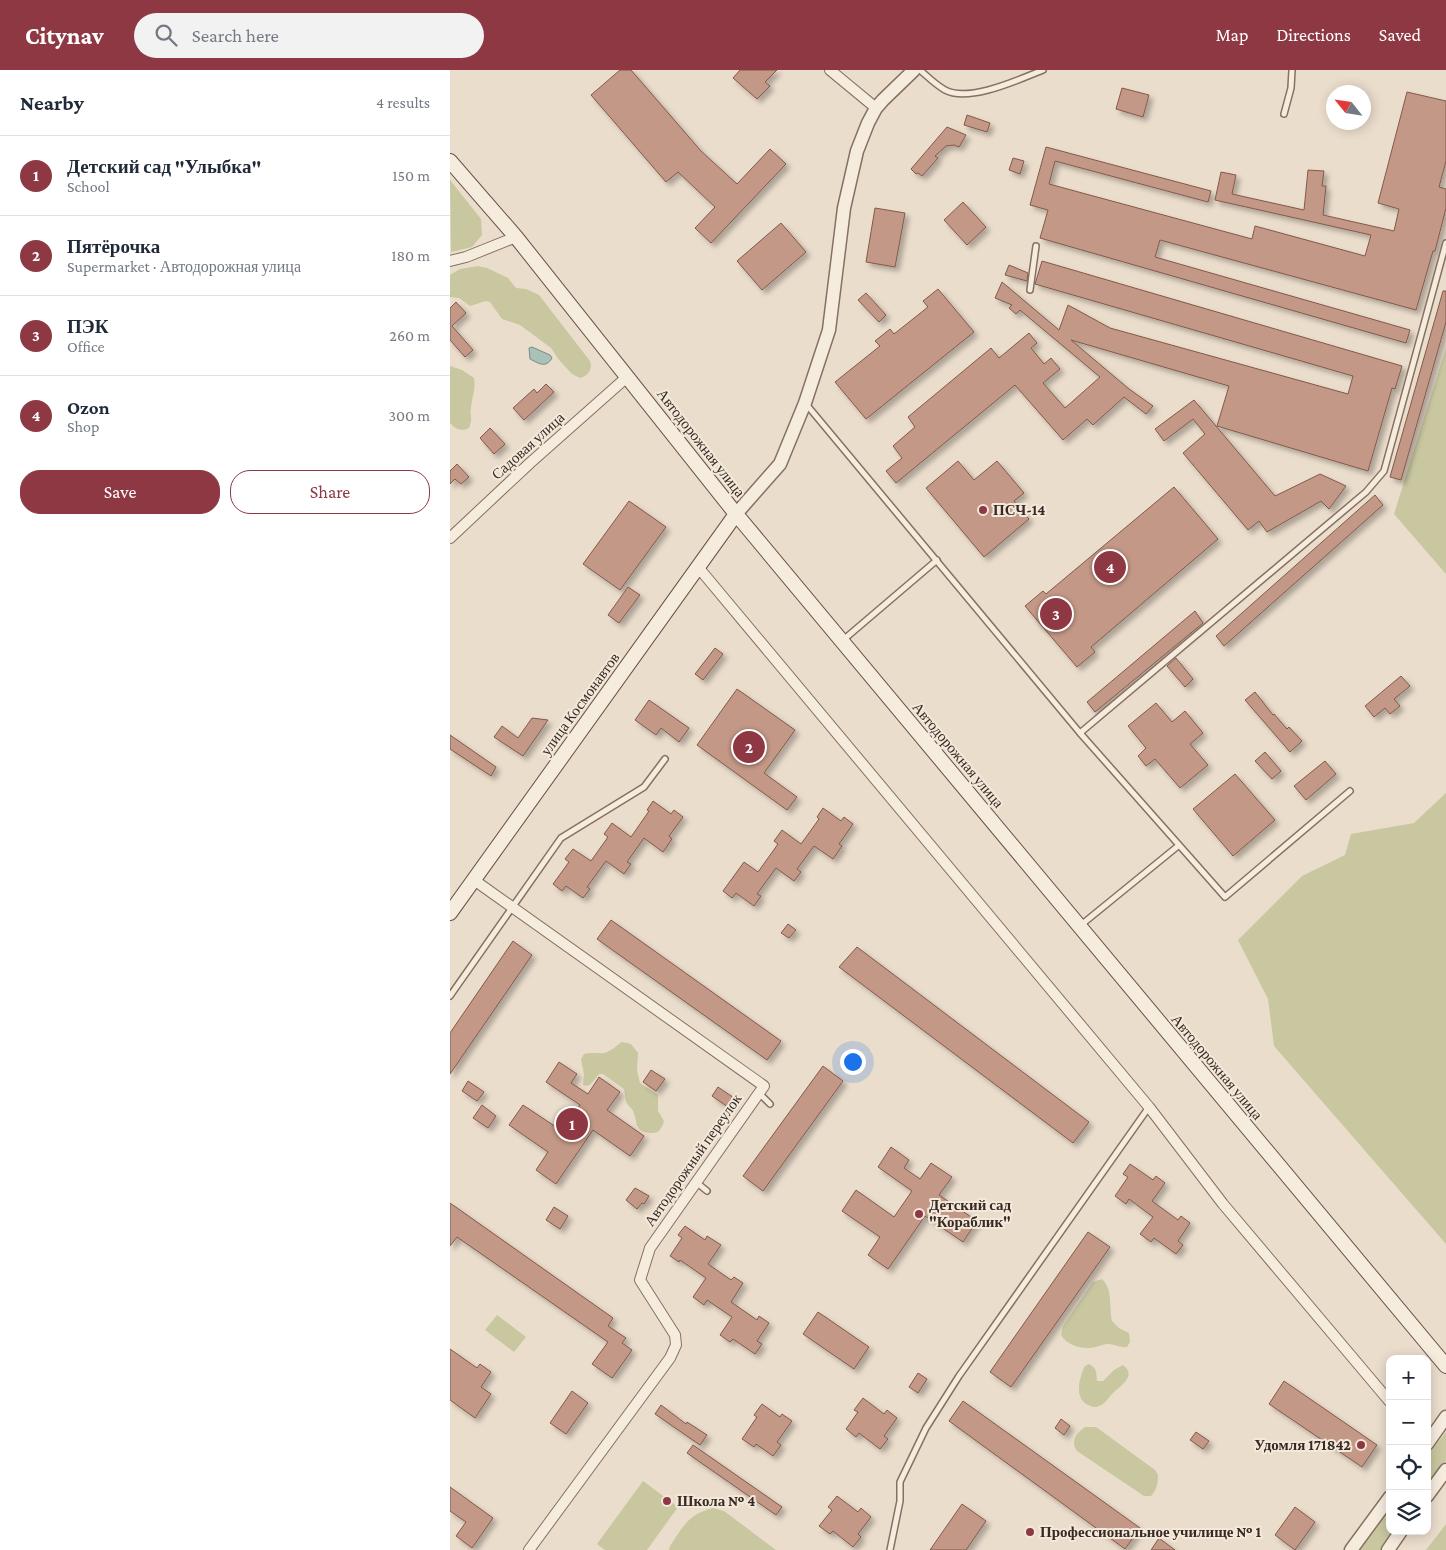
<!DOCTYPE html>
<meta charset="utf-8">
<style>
:root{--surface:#fff;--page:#f2f2f3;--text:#1f2937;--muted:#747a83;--line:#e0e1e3;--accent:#8e3844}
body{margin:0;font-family:"Crimson Pro",serif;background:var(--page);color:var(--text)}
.controls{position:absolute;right:15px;bottom:15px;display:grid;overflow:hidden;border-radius:10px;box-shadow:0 2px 12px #0003}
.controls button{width:45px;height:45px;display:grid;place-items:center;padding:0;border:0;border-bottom:1px solid var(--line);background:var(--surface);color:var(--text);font:25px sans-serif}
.compass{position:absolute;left:876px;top:15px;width:45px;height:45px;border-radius:50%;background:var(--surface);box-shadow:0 2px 12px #0003;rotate:300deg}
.you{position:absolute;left:402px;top:991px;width:18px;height:18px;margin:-12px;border:4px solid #fff;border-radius:50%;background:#1a73e8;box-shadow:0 0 0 8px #1a73e833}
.badge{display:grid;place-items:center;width:32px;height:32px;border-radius:50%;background:var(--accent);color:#fff;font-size:16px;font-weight:700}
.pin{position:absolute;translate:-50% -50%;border:2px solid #fff;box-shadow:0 1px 5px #0006}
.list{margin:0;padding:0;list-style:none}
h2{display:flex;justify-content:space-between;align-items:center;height:65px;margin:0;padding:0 20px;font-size:21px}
h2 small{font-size:16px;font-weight:400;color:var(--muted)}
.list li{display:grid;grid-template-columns:32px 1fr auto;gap:15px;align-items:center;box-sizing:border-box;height:80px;padding:0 20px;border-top:1px solid var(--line)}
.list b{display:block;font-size:19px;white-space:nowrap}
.list p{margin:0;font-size:16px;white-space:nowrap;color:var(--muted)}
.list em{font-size:16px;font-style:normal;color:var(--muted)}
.actions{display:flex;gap:10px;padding:15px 20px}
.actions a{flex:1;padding:11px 0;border:1px solid var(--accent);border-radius:20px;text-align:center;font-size:18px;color:var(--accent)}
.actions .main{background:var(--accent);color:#fff}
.icon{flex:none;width:28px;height:28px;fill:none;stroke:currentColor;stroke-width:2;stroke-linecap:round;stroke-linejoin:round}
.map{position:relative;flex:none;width:996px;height:1480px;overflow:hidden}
header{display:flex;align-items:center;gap:30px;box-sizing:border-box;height:70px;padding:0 25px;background:var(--accent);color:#fff}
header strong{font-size:24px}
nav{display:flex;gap:28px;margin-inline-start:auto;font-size:18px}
.search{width:350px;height:45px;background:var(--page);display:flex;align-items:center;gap:12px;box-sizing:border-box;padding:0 18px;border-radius:28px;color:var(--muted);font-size:19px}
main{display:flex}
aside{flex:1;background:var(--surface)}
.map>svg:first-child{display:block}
.green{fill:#c8c7a0}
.water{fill:#abc0b7;stroke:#738e83}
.building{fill:#c49886;stroke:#82594a;filter:url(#shadow)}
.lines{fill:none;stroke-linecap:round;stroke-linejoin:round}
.service-casing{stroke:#867061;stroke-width:8}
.minor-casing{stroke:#867061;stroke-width:12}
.tertiary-casing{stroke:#867061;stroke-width:15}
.secondary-casing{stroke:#685144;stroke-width:16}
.service{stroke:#f6ecde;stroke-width:5}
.minor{stroke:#f6ecde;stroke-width:10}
.tertiary{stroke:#f6ecde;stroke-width:12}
.secondary{stroke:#f6ecde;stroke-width:14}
.poi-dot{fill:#8e3844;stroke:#f3e9db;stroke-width:2}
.labels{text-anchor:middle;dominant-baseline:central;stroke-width:4;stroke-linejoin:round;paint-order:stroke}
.street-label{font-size:15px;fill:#382a23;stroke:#f3e9db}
.poi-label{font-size:15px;font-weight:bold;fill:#382a23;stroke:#f3e9db;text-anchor:start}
</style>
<header>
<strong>Citynav</strong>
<div class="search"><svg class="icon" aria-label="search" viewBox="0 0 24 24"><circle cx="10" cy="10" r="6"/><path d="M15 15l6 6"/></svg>Search here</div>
<nav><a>Map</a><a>Directions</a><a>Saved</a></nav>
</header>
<main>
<aside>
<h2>Nearby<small>4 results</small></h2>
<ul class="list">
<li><span class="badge">1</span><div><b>Детский сад &quot;Улыбка&quot;</b><p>School</p></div><em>150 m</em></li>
<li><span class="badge">2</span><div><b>Пятёрочка</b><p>Supermarket · Автодорожная улица</p></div><em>180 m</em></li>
<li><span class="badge">3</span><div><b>ПЭК</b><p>Office</p></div><em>260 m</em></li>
<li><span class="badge">4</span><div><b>Ozon</b><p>Shop</p></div><em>300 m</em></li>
</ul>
<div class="actions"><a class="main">Save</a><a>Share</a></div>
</aside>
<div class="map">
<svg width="996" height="1480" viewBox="0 0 996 1480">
<defs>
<filter id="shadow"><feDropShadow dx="4" dy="4" stdDeviation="2.5" flood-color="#0004"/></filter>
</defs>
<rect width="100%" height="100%" fill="#ebddcc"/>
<g class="green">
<polygon points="0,110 31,149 32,165 22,177 1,182"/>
<path d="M28,196L37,198L58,208L66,218L76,219L89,225L140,291C143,299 138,306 130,308L122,304L109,290L101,278L70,255L52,249L40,232L36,231L20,236L9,228L0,227V205L10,199Z"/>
<polygon points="996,278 996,504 944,444"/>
<path d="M0,296L12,300L24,308C26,319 22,327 21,338C19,347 24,347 19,358C12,362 5,359 0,353Z"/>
<polygon points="996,723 996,1174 824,976 818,929 788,870 852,806 895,785 901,764 964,753"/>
<path d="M172,972L181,974L188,983L187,1000L190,1013L208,1025V1041L214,1051C212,1058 209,1064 201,1063C183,1062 188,1051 183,1041C181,1037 177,1035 176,1031C175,1027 175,1023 174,1019L153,1004H149L141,1014L137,1016L133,1015L134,1005L131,989L134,984C141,982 147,984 155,983C161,981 167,975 172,972Z"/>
<path d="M652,1209C663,1219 659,1238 662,1251L669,1258L679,1263L680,1272L677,1277C670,1278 665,1274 658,1274C654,1274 650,1276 646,1277C633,1280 618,1276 611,1265L613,1256L643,1212Z"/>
<polygon points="47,1245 76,1267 64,1282 35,1260"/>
<path d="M639,1294C648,1299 646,1303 647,1311H653L664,1300L673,1295C687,1305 671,1316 664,1322C659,1326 656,1334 649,1336C645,1338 642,1337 638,1335C624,1328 629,1308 635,1296Z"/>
<path d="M635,1357H646L705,1400L708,1405C708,1413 707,1419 701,1426H694L627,1381C620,1372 626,1363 635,1357Z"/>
<polygon points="996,1362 996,1390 977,1416 977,1386"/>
<polygon points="193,1411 228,1437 197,1480 155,1480 147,1474"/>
<path d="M263,1438L274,1441L326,1480H219L220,1476C233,1456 239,1444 263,1438Z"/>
<polygon points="940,1438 940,1461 945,1461 931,1480 910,1480"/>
<polygon points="996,1454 996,1480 976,1480"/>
</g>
<path class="water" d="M82,277L100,285L102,288C96,299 88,293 80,289L79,278Z"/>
<g class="building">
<polygon points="170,0 181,0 251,81 287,114 320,79 336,94 261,173 245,158 265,137 228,102 216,112 141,25"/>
<polygon points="290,0 327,0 315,12 320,16 307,29 283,8"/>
<polygon points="672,18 699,25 693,47 666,39"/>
<polygon points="957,22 996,31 996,91 989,117 996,119 996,138 985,181 983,181 966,240 710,170 705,187 960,260 956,273 590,168 598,140 580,135 596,77 761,121 758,132 605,91 599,114 802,169 805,156 915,186 921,165 765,130 771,102 786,105 782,124 854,140 858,100 874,101 872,116 876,116 873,145 944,161 949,139 928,133"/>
<polygon points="517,45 540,53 537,62 514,55"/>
<polygon points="497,57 516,65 509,77 504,75 496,76 485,86 488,88 472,106 468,103 466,104 461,99"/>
<polygon points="563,88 574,91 570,104 559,100"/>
<polygon points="513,132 536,157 517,175 494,150"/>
<polygon points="425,138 455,143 445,197 416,192"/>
<polygon points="331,153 356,182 312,220 287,191"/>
<polygon points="592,191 952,296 945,319 942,318 918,401 767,356 779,316 621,270 679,319 703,336 696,344 674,327 643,355 637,349 613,370 565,315 446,413 436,401 452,388 443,376 465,357 458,347 541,278 549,288 579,263 587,273 581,278 594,294 601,288 610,299 593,313 615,338 650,307 570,240 566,244 559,238 562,235 545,228 552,212 609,260 618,235 660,258 898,324 903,306 585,214"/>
<polygon points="559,195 578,203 577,211 555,205"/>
<polygon points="488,219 524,262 416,349 385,312 430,276 425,271 440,259 444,264 478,237 473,231"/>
<polygon points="993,221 996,221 996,252 951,410 940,407"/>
<polygon points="416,223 436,245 429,252 408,230"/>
<polygon points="6,232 16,243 2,256 23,280 15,287 0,270 0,238"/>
<polygon points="96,314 104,322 74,350 63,338 84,319 87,323"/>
<polygon points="744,330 825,426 870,404 896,416 879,439 871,431 817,462 809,451 798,460 733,383 755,364 743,349 714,371 705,359"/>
<polygon points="40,358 55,374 44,384 30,368"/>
<polygon points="508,391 524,410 547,391 574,423 564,431 579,449 534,487 476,418"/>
<polygon points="7,394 19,407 11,414 5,409 0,414 0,401"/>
<polygon points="724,417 768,469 641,577 645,582 627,597 575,536 593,521 596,524"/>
<polygon points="925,425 933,435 774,576 766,566"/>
<polygon points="179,431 216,457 170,520 133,494"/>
<polygon points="178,517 190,525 169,553 158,545"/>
<polygon points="745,541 753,553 645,642 637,632"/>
<polygon points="265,578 273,584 253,610 245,604"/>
<polygon points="726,588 743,609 735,617 717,596"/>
<polygon points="951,606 960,616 944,629 950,636 940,644 935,638 924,647 915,636"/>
<polygon points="287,619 345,660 314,703 347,727 337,740 247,675"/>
<polygon points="805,622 823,645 824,644 837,659 839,657 852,671 840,682 795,630"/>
<polygon points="199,630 239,658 229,672 211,658 206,665 185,650"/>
<polygon points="706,633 722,652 735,641 753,663 740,674 758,695 730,718 705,689 696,696 688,686 696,678 678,656"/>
<polygon points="82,648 98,650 73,686 44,667 52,656 68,668"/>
<polygon points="0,665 46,697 41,706 0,679"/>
<polygon points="815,682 831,701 822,709 805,691"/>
<polygon points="875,691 886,704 856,730 844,716"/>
<polygon points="785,704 825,750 783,786 743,739"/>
<polygon points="203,731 221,744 224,740 233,747 219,766 222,769 213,782 194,768 177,792 181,794 174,804 156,791 137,817 140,819 133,828 116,816 112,821 103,814 119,792 115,789 123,779 141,791 158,767 154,764 162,753 181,767 199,741 197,740"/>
<polygon points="373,738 391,751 394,747 403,754 389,774 392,776 383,789 364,776 347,799 351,802 344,811 326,798 307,824 311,826 304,836 286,823 282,828 273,821 294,792 308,802 328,774 324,771 332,760 351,774 369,749 367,747"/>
<polygon points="161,850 331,971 317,990 147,869"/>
<polygon points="338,854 346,860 339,868 331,863"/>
<polygon points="63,871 82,885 0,1004 0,963"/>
<polygon points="407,877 639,1052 623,1073 389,897"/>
<polygon points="109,992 127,1004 121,1013 138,1024 149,1007 170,1022 157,1040 194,1066 180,1086 143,1060 106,1114 86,1100 98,1082 59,1055 73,1035 112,1061 130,1035 96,1012"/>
<polygon points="373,996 393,1011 313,1121 293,1106"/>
<polygon points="201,1000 215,1009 206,1021 193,1012"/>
<polygon points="18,1011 34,1022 27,1031 12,1021"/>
<polygon points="268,1017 284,1028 278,1037 262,1026"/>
<polygon points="32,1035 46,1046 38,1058 23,1048"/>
<polygon points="441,1077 459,1090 454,1098 470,1109 481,1093 502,1107 489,1125 527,1151 513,1172 475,1146 438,1199 418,1185 430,1167 392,1141 406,1120 444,1147 462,1121 428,1097"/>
<polygon points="680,1094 703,1110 706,1106 715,1113 702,1131 728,1150 731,1146 740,1153 728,1171 733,1175 726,1184 704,1168 701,1172 690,1164 703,1147 679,1129 676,1134 665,1126 678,1107 673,1104"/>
<polygon points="185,1118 199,1126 194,1134 192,1133 187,1139 176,1130"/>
<polygon points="0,1133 163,1248 158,1256 176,1268 172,1273 182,1280 162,1308 142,1294 158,1272 7,1167 0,1176"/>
<polygon points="104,1137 118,1146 110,1159 96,1150"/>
<polygon points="235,1156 255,1170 257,1166 271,1175 258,1194 281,1210 284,1207 293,1213 281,1232 307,1250 309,1246 319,1253 307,1271 312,1274 305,1284 283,1269 280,1272 270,1265 282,1247 257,1230 254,1235 243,1227 256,1208 230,1190 229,1192 220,1186 232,1168 228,1165"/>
<polygon points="638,1162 660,1177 561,1317 540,1302"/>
<polygon points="368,1242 419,1277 404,1299 353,1264"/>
<polygon points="0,1279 27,1298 30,1294 41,1302 31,1317 41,1324 25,1348 0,1330"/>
<polygon points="468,1303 477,1309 468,1323 459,1317"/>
<polygon points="834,1311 927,1375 912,1397 819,1334"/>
<polygon points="122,1321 138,1333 116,1364 100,1353"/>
<polygon points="413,1328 434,1344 437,1340 447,1348 434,1366 438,1369 430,1379 409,1363 406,1367 396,1359 408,1342 404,1340"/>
<polygon points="513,1331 690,1458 675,1479 499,1351"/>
<polygon points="312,1334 330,1347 332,1344 342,1351 327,1372 331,1375 323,1386 306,1374 304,1377 292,1369 307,1347 304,1345"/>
<polygon points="211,1335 236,1354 237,1352 257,1365 250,1375 205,1344"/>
<polygon points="611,1349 620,1356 614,1365 605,1358"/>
<polygon points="746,1362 759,1371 753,1379 740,1370"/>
<polygon points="243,1375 332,1437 326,1445 237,1383"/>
<polygon points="0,1417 43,1448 22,1478 6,1466 16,1452 0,1441"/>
<polygon points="387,1426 408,1442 411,1438 421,1447 408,1464 411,1467 403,1477 383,1461 380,1464 369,1456 382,1440 378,1437"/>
<polygon points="512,1434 536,1451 516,1480 480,1480"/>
<polygon points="845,1437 865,1452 845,1480 825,1465"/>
<polygon points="709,1468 725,1480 701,1480"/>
</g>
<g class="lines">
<g class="service-casing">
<g id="service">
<path d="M470,0C478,7 486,15 495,20C519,33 570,9 593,0"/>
<polyline points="834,44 841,18 842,0"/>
<polyline points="580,220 586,176"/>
<polyline points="356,334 630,663 775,827 900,721"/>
<polyline points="392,571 487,490"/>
<polyline points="630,663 916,422 934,401 996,173"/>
<polyline points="631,855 728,776"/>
<polyline points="0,926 111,768 194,717 215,689"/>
<polyline points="309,1023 320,1034"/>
<polyline points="246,1112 257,1121"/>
<polyline points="440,1480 450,1431 450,1412 476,1358 509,1306 699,1037"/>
</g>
</g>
<g class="minor-casing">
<g id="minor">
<polyline points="380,0 426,38"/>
<polyline points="0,191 16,187 66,167"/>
<polyline points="0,468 80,393 177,307"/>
<polyline points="248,497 699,1037 773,1134 940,1332"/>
<polyline points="24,810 314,1016 200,1178 190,1210 225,1265 226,1275 220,1288 79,1480"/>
</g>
</g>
<g class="tertiary-casing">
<g id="tertiary">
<polyline points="286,444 330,394 355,333 379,260 394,138 407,81 418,53 426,38 433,30 464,0"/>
<polyline points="977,1374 996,1347"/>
<polyline points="977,1426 996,1400"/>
<polyline points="901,1480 940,1427"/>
<polyline points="938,1480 951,1461"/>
</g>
</g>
<g class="secondary-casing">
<g id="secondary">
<polyline points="0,91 66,167 286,444 996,1296"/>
<polyline points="0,843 286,444"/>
</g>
</g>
<use href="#service" class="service"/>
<use href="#minor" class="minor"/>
<use href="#tertiary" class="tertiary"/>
<use href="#secondary" class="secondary"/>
</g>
<g class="poi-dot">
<circle cx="533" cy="440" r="5"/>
<circle cx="469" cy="1144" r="5"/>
<circle cx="911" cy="1375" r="5"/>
<circle cx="217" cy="1431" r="5"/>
<circle cx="580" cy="1462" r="5"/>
</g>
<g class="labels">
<g class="street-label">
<text transform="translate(251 373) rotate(52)">Автодорожная улица</text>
<text transform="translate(78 376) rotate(-42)">Садовая улица</text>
<text transform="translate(130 634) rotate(-54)">улица Космонавтов</text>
<text transform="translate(508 685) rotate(50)">Автодорожная улица</text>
<text transform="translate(767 997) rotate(50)">Автодорожная улица</text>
<text transform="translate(243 1090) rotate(-55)">Автодорожный переулок</text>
</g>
<g class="poi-label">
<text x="543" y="440">ПСЧ-14</text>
<text x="479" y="1135">Детский сад<tspan x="479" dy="17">"Кораблик"</tspan></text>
<text x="901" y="1375" text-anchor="end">Удомля 171842</text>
<text x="227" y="1431">Школа № 4</text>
<text x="590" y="1462">Профессиональное училище № 1</text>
</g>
</g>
</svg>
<div class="controls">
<button>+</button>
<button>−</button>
<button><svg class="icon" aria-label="locate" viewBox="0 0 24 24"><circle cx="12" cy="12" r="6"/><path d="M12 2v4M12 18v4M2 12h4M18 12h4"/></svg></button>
<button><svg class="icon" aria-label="layers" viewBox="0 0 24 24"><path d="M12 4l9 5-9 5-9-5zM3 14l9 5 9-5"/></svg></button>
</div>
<svg class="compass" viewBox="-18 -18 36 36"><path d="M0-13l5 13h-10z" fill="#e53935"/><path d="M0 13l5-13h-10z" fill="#747a83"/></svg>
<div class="you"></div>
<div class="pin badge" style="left:122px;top:1054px">1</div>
<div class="pin badge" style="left:299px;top:677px">2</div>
<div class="pin badge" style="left:606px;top:544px">3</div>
<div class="pin badge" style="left:660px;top:497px">4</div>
</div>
</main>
